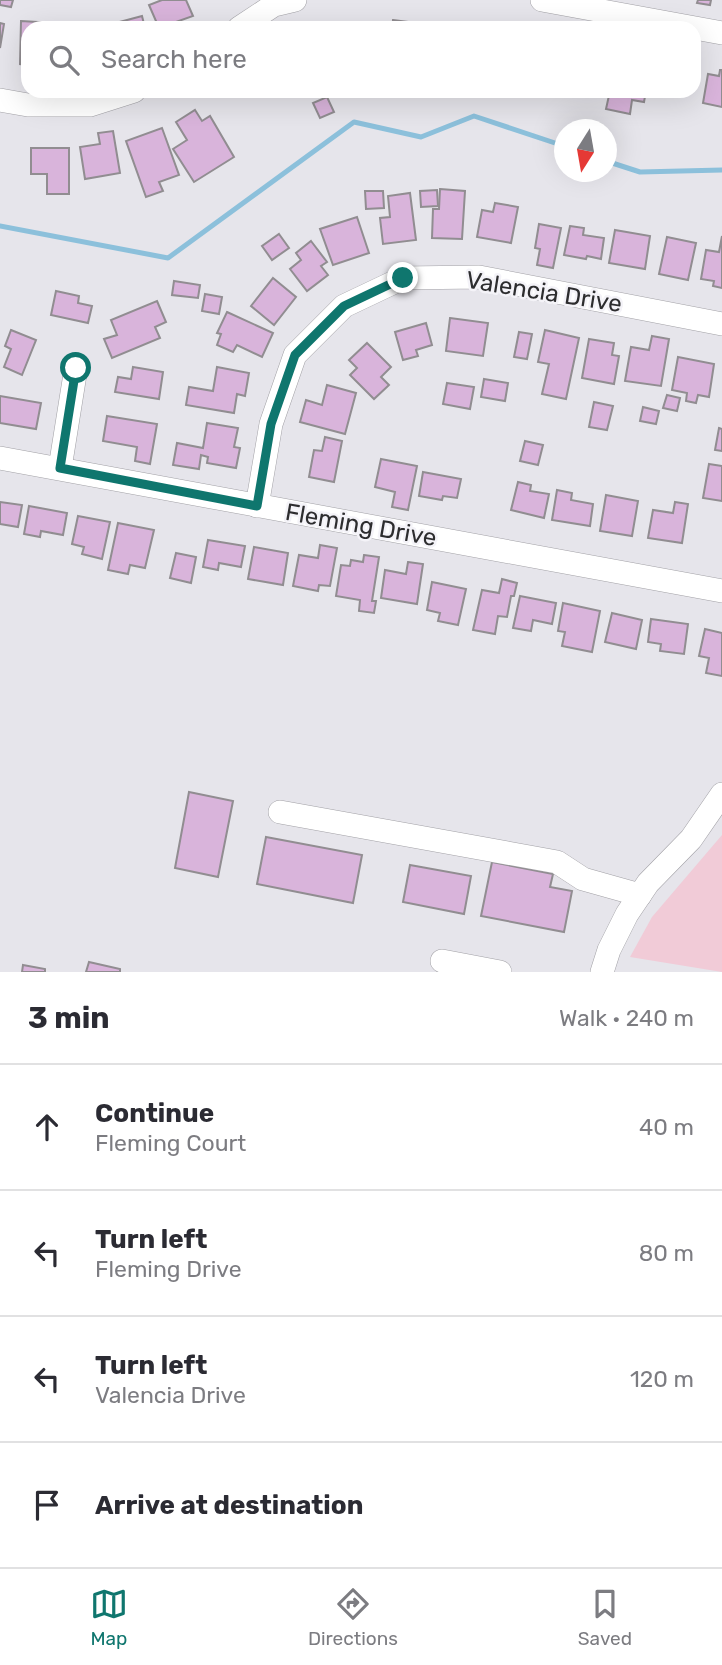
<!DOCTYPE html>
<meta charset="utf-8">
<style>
:root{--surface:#fff;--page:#f2f2f3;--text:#2b2b33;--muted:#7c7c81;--line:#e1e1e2;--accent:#0f766e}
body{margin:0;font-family:Rubik,sans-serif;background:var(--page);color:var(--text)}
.compass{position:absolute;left:554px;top:119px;width:63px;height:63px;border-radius:50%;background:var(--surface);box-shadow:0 7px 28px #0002;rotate:191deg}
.stop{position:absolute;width:21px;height:21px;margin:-16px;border:5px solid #0f766e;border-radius:50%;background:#fff}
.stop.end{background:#0f766e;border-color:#fff;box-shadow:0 2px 7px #0008}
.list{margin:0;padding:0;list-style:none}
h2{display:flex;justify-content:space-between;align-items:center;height:91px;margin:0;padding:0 28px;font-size:30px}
h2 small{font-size:23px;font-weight:400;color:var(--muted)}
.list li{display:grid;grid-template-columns:46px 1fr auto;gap:21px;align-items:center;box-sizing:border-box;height:126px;padding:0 28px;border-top:2px solid var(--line)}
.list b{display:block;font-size:26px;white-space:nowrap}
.list p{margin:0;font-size:23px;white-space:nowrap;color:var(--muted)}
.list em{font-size:23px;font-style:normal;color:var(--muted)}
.icon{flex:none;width:38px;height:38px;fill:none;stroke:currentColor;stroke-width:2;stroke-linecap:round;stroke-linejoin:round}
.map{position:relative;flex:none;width:722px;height:972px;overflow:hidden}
.search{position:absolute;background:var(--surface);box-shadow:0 7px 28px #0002;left:21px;right:21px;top:21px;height:77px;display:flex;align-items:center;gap:18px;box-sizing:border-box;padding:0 24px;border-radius:21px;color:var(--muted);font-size:26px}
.sheet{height:595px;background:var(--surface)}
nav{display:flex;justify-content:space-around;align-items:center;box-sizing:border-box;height:98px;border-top:2px solid var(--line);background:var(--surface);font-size:19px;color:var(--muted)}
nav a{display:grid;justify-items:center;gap:4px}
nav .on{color:var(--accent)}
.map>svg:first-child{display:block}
.green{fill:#f1cbd7}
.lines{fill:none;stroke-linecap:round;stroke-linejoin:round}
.stream{stroke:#8cc0db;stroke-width:5}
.building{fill:#d9b4db;stroke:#918d91;stroke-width:2}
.minor-casing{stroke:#a2a1a6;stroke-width:24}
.minor{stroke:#fff;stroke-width:23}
.route{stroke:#0f766e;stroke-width:9}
.labels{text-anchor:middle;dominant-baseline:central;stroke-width:5;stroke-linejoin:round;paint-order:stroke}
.street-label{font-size:24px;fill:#2d2d2f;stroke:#f4f3f8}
</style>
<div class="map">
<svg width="722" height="972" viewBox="0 0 722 972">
<rect width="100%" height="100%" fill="#e6e5eb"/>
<polygon class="green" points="722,835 722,972 630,957 652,917"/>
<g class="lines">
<g class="stream">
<polyline points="606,161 640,172 722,170"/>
<polyline points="0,226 168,258 354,122 421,137 474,116 564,146"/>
</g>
</g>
<g class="building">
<polygon points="0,0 13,0 11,7 0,5"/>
<polygon points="162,0 186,0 193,16 159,28 149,5"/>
<polygon points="698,0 711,0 710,5 697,3"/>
<polygon points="142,16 145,28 113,28 112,24"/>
<polygon points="393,20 432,25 431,28 392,28"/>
<polygon points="21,21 54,23 54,28 28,28 28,65 20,64"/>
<polygon points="370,22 370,28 344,28 344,23"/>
<polygon points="0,23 4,24 0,48"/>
<polygon points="438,23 464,28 437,28"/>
<polygon points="720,70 722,70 722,107 703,103 708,74 719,76"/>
<polygon points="610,91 646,91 644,102 632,100 630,114 606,109"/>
<polygon points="327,97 334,112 320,118 313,103"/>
<polygon points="195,110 202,121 210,116 234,157 194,182 173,149 187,140 176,122"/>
<polygon points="162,128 179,175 159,182 163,191 146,197 126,141"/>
<polygon points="113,131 120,173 85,179 80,147 100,144 98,133"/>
<polygon points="31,148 69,148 69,194 47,194 47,174 31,174"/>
<polygon points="440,189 465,191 462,239 432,238 433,209 439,209"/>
<polygon points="437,190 438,206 421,207 420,191"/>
<polygon points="365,191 383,191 384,208 366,209"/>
<polygon points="410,193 416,240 383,244 380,218 390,217 388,196"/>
<polygon points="495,203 518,207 511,243 477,237 482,210 493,212"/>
<polygon points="357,217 369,253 333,265 320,229"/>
<polygon points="539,224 561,228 553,268 537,265 540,249 535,248"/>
<polygon points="570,226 584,228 583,235 604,238 601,259 587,256 586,259 564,255"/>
<polygon points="615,230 650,236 645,269 609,263"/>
<polygon points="279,234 289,248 272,260 262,246"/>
<polygon points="722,236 722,288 713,286 714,281 701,279 706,250 719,252"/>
<polygon points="667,237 696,243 688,280 659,274"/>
<polygon points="311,241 327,262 321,266 328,275 307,291 290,269 301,260 296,253"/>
<polygon points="273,278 296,297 274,325 251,306"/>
<polygon points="174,281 200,285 198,298 172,295"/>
<polygon points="56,291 79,296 78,303 92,306 88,323 51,315"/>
<polygon points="205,294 222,297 219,314 202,311"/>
<polygon points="157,301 166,322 155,327 160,338 112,358 104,339 117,335 111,320"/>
<polygon points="227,312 273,333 262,357 237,345 233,352 217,345 221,334 217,333"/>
<polygon points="450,318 488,323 483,356 446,351"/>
<polygon points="426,323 432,345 416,350 418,356 403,360 395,332"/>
<polygon points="11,330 36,340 22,375 4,367 11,349 5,346"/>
<polygon points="545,330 579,338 566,399 542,394 549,364 538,362"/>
<polygon points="519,332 532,334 527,359 514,357"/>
<polygon points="652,336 669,339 661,386 625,381 631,347 649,350"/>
<polygon points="589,339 614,343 612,355 619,356 614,384 582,378"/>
<polygon points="367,343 391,367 381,377 389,385 374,399 350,375 357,368 349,360"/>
<polygon points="678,357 714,364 709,397 698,395 696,403 686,401 687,393 672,390"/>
<polygon points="133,367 163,372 159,399 115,392 118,377 131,379"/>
<polygon points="217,367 249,373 245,396 237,394 234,413 186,405 189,387 213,391"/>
<polygon points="484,379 508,383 505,401 481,397"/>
<polygon points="447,383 474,387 470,409 443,404"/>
<polygon points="327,385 356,393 345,434 300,422 306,400 322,405"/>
<polygon points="667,395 680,398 677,411 663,408"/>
<polygon points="0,396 41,403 36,429 0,423"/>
<polygon points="594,402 613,406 607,430 589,427"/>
<polygon points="643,407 659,411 656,424 640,421"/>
<polygon points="107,416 157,424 150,464 135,461 137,447 103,441"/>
<polygon points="207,423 238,428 234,447 240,448 236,468 207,463 208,457 201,455 199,469 173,465 177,443 203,448"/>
<polygon points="719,428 722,429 722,451 715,450"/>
<polygon points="325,437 342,441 334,482 309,477 314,450 322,451"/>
<polygon points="525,441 543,445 538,465 520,461"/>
<polygon points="381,459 417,466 408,510 392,507 395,492 375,487"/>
<polygon points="709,464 722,466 722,501 703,498"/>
<polygon points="423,472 461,479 457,498 443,496 442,500 419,496"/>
<polygon points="518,482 531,485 530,491 549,494 544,518 511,510"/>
<polygon points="557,490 572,493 571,500 593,504 590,526 552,520"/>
<polygon points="606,495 638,501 632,536 600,531"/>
<polygon points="0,502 22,505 18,527 0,524"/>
<polygon points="675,502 688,504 682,543 648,538 653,510 673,513"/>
<polygon points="29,506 67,513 63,535 41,531 40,537 24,534"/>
<polygon points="78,516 110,522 102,559 82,554 84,547 72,544"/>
<polygon points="118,523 154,530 145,568 130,565 128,574 108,570"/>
<polygon points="208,540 245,546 241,567 219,563 218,570 203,567"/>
<polygon points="320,545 337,548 330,586 319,585 318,591 293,586 299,555 318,558"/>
<polygon points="254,547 288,553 283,585 248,579"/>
<polygon points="176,553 196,557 191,583 170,578"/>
<polygon points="364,555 379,557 372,601 376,601 374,613 359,611 360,600 336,596 341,565 350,566 351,560 363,562"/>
<polygon points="408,562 423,564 417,604 381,598 385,570 406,574"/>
<polygon points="502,579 517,583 514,596 511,596 507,617 498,616 495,634 473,630 482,590 499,593"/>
<polygon points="432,582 466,589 458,625 438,621 440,613 427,610"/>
<polygon points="520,596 556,603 552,624 533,620 531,631 513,628"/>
<polygon points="563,603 600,611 592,652 562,646 565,632 558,631"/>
<polygon points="612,613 642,620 636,649 605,642"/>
<polygon points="651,619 688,624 684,654 660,651 661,644 648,642"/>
<polygon points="705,629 722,633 722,676 706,673 709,658 699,656"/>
<polygon points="189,792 233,801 218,877 175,868"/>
<polygon points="266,837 362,855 353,903 257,884"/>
<polygon points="492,862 553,874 550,887 572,891 564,932 481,916"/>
<polygon points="410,865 471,876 464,914 403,902"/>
<polygon points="89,962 120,969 120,972 86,972"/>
<polygon points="23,965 45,969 45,972 22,972"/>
</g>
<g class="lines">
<g class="minor-casing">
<g id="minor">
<polyline points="542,0 722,33"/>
<polyline points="239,28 274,5 295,0"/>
<polyline points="0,100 28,105 90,105 134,91"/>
<polyline points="0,458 722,591"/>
<polyline points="60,468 76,368"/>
<polyline points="257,506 271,424 295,355 344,306 403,278 479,277 722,324"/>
<polyline points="280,812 557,862 583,879 640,895"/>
<polyline points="442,961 500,972"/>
<polyline points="602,972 609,950 627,914 648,883 691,839 722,794"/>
</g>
</g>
<use href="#minor" class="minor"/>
</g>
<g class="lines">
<polyline class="route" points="76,368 60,468 257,506 271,424 295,355 344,306 403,278"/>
</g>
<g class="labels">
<g class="street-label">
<text transform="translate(544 292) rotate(9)">Valencia Drive</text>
<text transform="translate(361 525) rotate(10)">Fleming Drive</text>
</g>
</g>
</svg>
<svg class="compass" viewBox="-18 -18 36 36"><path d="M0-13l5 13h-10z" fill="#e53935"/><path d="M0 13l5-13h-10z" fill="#7c7c81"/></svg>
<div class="stop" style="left:76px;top:368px"></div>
<div class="stop end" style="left:403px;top:278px"></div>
<div class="search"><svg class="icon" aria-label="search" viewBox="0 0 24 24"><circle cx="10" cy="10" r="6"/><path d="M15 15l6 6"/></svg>Search here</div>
</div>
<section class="sheet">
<h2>3 min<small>Walk · 240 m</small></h2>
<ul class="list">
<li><svg class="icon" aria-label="ahead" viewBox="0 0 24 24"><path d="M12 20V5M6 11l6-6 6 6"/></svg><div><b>Continue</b><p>Fleming Court</p></div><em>40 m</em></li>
<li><svg class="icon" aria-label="left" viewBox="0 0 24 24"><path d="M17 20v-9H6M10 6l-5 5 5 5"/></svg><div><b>Turn left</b><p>Fleming Drive</p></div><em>80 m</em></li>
<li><svg class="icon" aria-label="left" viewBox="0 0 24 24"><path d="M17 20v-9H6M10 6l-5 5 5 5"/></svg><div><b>Turn left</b><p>Valencia Drive</p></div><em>120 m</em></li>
<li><svg class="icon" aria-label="arrive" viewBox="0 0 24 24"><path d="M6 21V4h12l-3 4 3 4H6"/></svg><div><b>Arrive at destination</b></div></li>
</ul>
</section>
<nav>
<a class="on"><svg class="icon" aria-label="map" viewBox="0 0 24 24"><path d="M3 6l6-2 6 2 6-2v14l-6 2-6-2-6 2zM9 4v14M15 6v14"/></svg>Map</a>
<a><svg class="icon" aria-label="directions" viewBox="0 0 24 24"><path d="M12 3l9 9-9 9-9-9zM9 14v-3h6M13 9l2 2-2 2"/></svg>Directions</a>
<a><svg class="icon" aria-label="saved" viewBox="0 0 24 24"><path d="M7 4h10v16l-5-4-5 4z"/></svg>Saved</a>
</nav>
